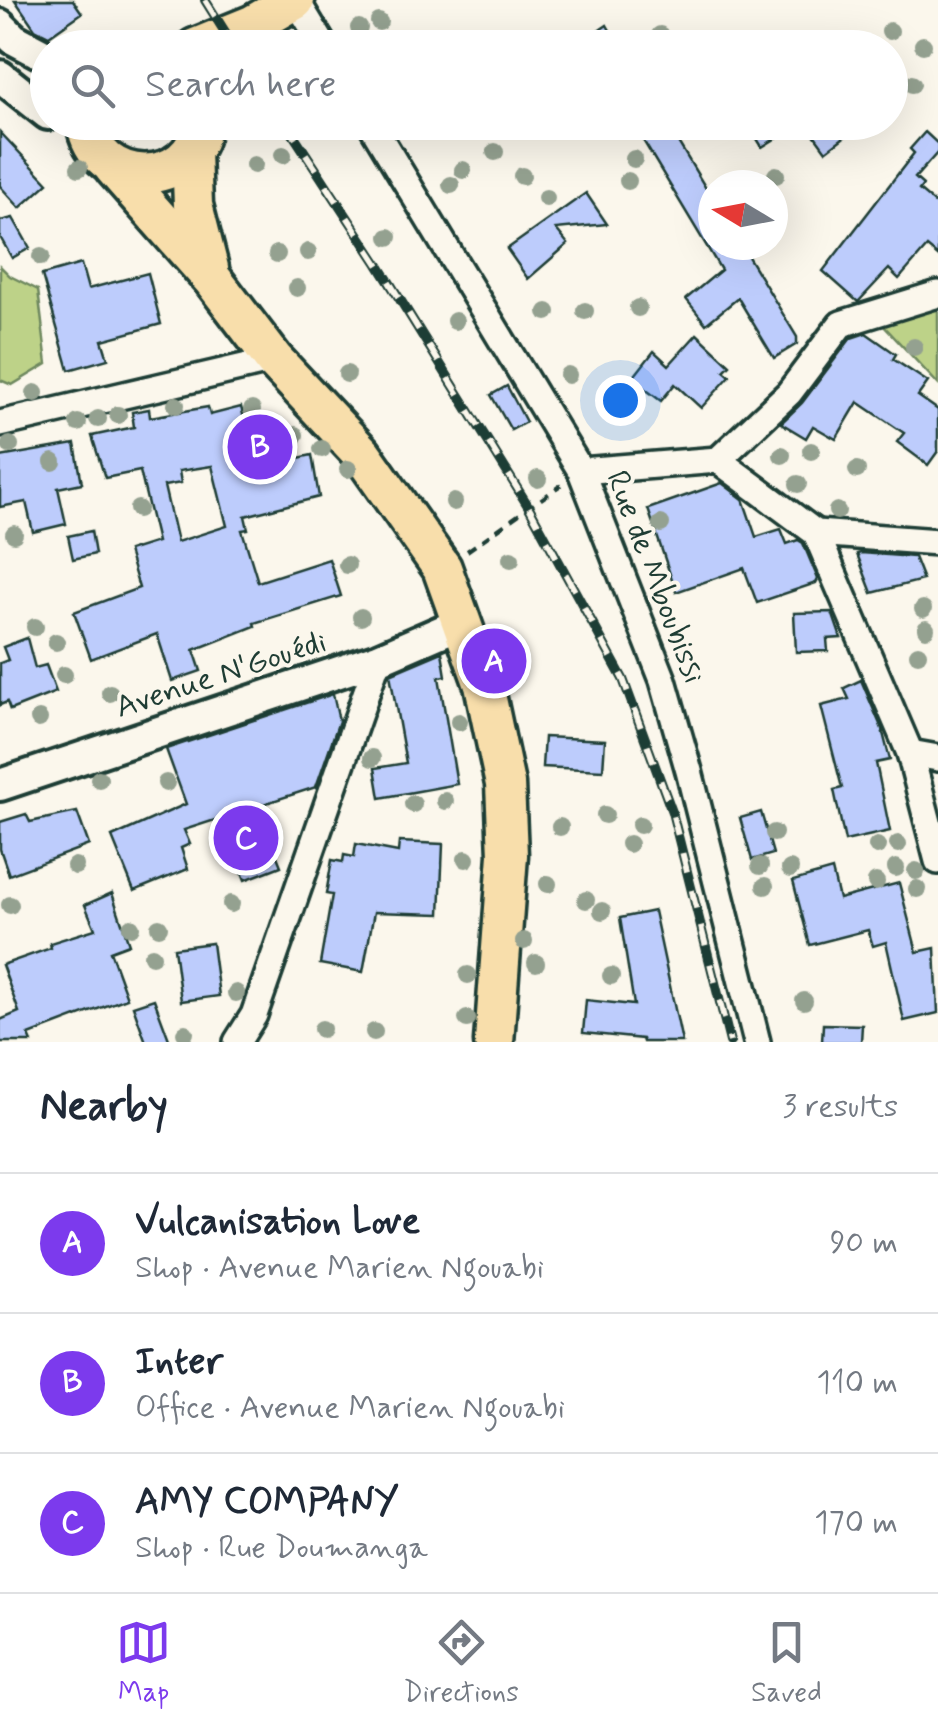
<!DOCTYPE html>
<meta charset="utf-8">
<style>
:root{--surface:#fff;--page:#f2f2f3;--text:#1f2937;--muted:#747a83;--line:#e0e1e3;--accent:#7c3aed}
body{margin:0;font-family:Mynerve,sans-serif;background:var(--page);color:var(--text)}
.compass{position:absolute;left:698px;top:170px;width:90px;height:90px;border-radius:50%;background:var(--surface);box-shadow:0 10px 40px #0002;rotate:280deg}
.you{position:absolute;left:620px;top:400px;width:35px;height:35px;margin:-25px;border:8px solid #fff;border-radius:50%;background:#1a73e8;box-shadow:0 0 0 15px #1a73e833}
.badge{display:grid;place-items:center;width:65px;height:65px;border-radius:50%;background:var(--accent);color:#fff;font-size:32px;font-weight:700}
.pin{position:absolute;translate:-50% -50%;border:5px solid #fff;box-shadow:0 2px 10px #0006}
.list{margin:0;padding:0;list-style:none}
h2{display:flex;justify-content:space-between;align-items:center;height:130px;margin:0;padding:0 40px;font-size:42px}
h2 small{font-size:32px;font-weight:400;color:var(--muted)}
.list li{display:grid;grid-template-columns:65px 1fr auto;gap:30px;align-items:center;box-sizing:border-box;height:140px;padding:0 40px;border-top:2px solid var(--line)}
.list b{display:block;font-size:38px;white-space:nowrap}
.list p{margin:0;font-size:32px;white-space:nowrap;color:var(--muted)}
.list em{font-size:32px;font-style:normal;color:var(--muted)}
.icon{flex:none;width:55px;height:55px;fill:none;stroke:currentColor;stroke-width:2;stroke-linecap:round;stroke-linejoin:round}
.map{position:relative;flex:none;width:938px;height:1042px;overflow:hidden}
.search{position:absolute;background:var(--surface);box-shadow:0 10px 40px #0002;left:30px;right:30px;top:30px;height:110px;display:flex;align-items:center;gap:25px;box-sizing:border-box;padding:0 35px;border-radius:55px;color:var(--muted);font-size:38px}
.sheet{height:550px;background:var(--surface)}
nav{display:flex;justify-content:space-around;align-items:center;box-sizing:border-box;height:140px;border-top:2px solid var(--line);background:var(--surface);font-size:28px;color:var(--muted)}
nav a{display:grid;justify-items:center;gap:5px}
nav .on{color:var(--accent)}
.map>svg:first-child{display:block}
.green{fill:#bdd288;stroke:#6e885e;stroke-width:2.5}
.building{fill:#bdccfc;stroke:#1f3d34;stroke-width:2.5;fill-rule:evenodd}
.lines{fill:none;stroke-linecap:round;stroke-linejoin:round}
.minor-casing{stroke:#1f3d34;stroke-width:32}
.tertiary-casing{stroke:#1f3d34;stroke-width:38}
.primary-casing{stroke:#1f3d34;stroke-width:45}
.path{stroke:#1f3d34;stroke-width:4;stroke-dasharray:10 8;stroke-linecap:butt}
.minor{stroke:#fbf7ec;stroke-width:25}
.tertiary{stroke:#fbf7ec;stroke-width:30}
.primary{stroke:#f8deab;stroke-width:38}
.rail-casing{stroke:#1f3d34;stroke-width:10}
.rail{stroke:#fbf7ec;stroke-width:6;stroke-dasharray:19;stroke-linecap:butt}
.tree{fill:#94a190}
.labels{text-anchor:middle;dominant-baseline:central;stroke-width:8;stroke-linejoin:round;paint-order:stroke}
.street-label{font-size:32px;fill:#1f3d34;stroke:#fbf7ec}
</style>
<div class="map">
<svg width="938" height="1042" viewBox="0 0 938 1042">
<rect width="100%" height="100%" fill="#fbf7ec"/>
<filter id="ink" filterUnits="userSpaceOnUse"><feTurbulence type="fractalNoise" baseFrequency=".01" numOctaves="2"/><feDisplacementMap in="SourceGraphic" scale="20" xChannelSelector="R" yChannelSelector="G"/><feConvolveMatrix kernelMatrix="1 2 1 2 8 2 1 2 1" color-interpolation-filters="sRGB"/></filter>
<g filter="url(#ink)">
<g class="green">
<polygon points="0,266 10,276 38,290 47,364 12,385 0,380"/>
<polygon points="938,306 938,384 883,325"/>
</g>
<g class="building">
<polygon points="15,0 73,0 82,13 49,36 35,29"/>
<polygon points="607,25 620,48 573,48"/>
<polygon points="632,122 666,122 713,200 713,245 741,245 797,337 797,344 774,358 738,298 706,324 686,299 721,270"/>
<polygon points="747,122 802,122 762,147"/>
<polygon points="805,122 864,122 826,151"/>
<polygon points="0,132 48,183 20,208 0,186"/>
<polygon points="925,132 938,144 938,152 915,178 923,185 919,190 938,206 938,256 927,247 899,279 889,269 858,302 823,271 914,153 910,149"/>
<polygon points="586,193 607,224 556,229 568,244 528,279 507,249"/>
<polygon points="13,218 30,248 12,258 0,237 0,221"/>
<polygon points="81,264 88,289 148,273 161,324 102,340 108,359 69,370 42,275"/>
<polygon points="866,333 896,354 893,359 928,382 918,396 938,410 938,451 928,465 897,442 904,433 858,402 836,439 813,426 806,438 781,423 802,403 851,338"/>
<polygon points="697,334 730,365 724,371 730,376 701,408 675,384 661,401 632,379 654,351 669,365"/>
<polygon points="507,386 526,422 511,430 491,395"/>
<path d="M208,407L210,415L241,407L257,467L312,455L319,497L245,516L248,529L242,530L258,582L329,559L341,596L254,623L255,626L194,650L201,671L172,681L157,634L91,659L74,612L139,588L128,551L157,542L140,471L105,478L92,436L134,427L132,412L149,409L150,417ZM212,466L227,526L177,542L164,486L181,483L179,471Z"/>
<polygon points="75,444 82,483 58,488 66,524 33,532 26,502 0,507 0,457"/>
<polygon points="722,483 743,499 756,537 781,529 787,544 798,540 803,543 818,579 816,583 757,603 744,568 676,592 648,509"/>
<polygon points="91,531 95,554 73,559 68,536"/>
<polygon points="861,553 914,557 923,580 872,593 857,554"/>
<polygon points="832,612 841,638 827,639 828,651 796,652 794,613"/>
<polygon points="27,638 35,668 46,665 56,692 10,710 7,702 0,705 0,663 8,660 3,647"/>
<polygon points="442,652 446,676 439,677 457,784 380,798 375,768 406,763 390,674"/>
<polygon points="861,680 882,729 890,760 876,763 890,831 845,841 834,790 842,788 821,706 849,699 844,688"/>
<polygon points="333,694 339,721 316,787 257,806 281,866 245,880 221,818 184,830 190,844 181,848 188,869 134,891 112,837 186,804 166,749"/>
<polygon points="544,737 605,740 603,770 542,767"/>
<polygon points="77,812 89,845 9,875 0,849 0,822 26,814 30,822"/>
<polygon points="761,812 773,854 752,860 740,818"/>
<polygon points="399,842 443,844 440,914 374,912 363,972 320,964 332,895 326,894 332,860 343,862 344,855 354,857 356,844 398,852"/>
<polygon points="832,870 839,899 899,883 917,952 935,948 938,1013 904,1021 886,942 873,946 868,930 810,945 793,881"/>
<polygon points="112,893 129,944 110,951 127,998 29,1035 32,1042 0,1042 0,1020 19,1012 2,965 51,948 50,943 95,929 85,905"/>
<polygon points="654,911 682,1042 643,1042 642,1039 583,1033 586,1000 634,1005 620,918"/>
<polygon points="212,943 219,996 181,1001 174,948"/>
<polygon points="154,999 170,1042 146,1042 133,1006"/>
<polygon points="823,1024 862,1025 861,1042 822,1042"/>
</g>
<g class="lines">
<g class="minor-casing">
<g id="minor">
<polyline points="296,0 325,48"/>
<polyline points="370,122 581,471 663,680 689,771 757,1042"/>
<polyline points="0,424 274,360"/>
<polyline points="718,460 816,533 910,753 938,861"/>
<polyline points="581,471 718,460 789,393 841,324 938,294"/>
<polyline points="816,533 938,542"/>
<polyline points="910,753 938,758"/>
<polyline points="237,1042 254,1015 378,659"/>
</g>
</g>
<g class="tertiary-casing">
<g id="tertiary">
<polyline points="0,25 14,39 48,57"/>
<polyline points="0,76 48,114"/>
<polyline points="0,785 378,659 461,623"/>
</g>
</g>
<g class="primary-casing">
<g id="primary">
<polyline points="195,48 254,24 295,0"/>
<path d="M86,122C95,190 194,191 202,122"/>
<polyline points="191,153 193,205 209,268"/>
<polyline points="114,168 213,280 274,360 362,454 442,568 484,685 505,784 508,855 494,1042"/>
</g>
</g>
<polyline class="path" points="467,551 561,485"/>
<use href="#minor" class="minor"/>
<use href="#tertiary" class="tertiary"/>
<use href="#primary" class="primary"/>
<g class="rail-casing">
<g id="rail">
<polyline points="205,0 235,48"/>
<polyline points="285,122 378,264 530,509 623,679 672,812 730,1042"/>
</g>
</g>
<use href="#rail" class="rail"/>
</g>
<g class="tree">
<circle cx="379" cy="22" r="9"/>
<circle cx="359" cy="28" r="9"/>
<circle cx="890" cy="31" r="9"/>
<circle cx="660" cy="35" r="9"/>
<circle cx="923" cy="45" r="9"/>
<circle cx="912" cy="84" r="9"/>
<circle cx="495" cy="152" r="9"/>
<circle cx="283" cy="155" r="9"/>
<circle cx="634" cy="159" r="9"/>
<circle cx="254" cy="165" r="9"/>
<circle cx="79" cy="168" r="9"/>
<circle cx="463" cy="170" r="9"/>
<circle cx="776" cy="175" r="9"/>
<circle cx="522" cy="176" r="9"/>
<circle cx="628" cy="181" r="9"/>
<circle cx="451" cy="185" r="9"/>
<circle cx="546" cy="198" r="9"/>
<circle cx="389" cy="237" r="9"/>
<circle cx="308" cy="252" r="9"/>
<circle cx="277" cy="254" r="9"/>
<circle cx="41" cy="257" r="9"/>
<circle cx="297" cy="288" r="9"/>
<circle cx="638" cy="308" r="9"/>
<circle cx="585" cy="311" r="9"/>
<circle cx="547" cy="312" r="9"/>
<circle cx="455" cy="321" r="9"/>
<circle cx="914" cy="347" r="9"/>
<circle cx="347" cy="374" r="9"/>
<circle cx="568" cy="375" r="9"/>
<circle cx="35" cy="393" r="9"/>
<circle cx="176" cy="405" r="9"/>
<circle cx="252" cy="410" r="9"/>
<circle cx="118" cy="415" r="9"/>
<circle cx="98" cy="419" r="9"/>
<circle cx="78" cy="423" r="9"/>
<circle cx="295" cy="435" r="9"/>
<circle cx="10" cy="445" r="9"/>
<circle cx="322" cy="449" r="9"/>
<circle cx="811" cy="451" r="9"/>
<circle cx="782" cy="455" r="9"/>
<circle cx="53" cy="462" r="9"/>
<circle cx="348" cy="469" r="9"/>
<circle cx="857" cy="470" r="9"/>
<circle cx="538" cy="479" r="9"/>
<circle cx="798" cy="484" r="9"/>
<circle cx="454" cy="502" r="9"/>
<circle cx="138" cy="509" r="9"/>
<circle cx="837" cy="511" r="9"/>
<circle cx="661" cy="524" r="9"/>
<circle cx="14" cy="534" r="9"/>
<circle cx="511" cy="559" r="9"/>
<circle cx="347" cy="565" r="9"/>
<circle cx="923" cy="609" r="9"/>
<circle cx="361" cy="617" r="9"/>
<circle cx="35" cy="627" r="9"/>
<circle cx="926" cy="629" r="9"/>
<circle cx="56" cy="642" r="9"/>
<circle cx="918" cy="654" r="9"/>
<circle cx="64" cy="675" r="9"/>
<circle cx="110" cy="693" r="9"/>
<circle cx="39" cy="719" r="9"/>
<circle cx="459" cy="722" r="9"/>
<circle cx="372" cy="758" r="9"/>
<circle cx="99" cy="779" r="9"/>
<circle cx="166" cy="783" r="9"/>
<circle cx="445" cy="801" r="9"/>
<circle cx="413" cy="804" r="9"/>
<circle cx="605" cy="815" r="9"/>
<circle cx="640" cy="825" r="9"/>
<circle cx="560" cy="827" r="9"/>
<circle cx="774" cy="833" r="9"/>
<circle cx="629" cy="844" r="9"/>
<circle cx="898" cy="844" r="9"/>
<circle cx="877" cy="846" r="9"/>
<circle cx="466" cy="859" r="9"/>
<circle cx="75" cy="866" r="9"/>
<circle cx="760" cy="866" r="9"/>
<circle cx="896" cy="868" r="9"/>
<circle cx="790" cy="869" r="9"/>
<circle cx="916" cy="871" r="9"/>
<circle cx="876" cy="882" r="9"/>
<circle cx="548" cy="884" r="9"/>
<circle cx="765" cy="886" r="9"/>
<circle cx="917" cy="889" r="9"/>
<circle cx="586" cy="900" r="9"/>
<circle cx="231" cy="904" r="9"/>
<circle cx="10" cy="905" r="9"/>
<circle cx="602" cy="911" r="9"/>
<circle cx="131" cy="927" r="9"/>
<circle cx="159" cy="927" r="9"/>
<circle cx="524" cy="941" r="9"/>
<circle cx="152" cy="956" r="9"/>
<circle cx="536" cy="963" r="9"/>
<circle cx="468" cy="975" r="9"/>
<circle cx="611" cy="976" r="9"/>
<circle cx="236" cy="993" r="9"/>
<circle cx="804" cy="1001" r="9"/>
<circle cx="467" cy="1019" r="9"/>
<circle cx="322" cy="1029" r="9"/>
<circle cx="374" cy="1032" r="9"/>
<circle cx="185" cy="1033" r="9"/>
</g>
</g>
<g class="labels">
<g class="street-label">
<text transform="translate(655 577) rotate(69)">Rue de Mboubissi</text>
<text transform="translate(221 675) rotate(-18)">Avenue N'Gouédi</text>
</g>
</g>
</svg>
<svg class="compass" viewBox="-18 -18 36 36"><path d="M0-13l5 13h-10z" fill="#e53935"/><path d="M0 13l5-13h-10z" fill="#747a83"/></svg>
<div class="you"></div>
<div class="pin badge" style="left:494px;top:661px">A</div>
<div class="pin badge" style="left:260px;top:447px">B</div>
<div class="pin badge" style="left:246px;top:838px">C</div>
<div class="search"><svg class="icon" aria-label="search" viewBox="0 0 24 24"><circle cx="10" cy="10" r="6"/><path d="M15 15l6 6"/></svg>Search here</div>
</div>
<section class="sheet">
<h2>Nearby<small>3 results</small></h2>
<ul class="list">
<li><span class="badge">A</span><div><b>Vulcanisation Love</b><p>Shop · Avenue Marien Ngouabi</p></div><em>90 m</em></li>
<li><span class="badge">B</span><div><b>Inter</b><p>Office · Avenue Marien Ngouabi</p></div><em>110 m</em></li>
<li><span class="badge">C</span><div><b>AMY COMPANY</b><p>Shop · Rue Doumanga</p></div><em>170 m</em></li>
</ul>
</section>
<nav>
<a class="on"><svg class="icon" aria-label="map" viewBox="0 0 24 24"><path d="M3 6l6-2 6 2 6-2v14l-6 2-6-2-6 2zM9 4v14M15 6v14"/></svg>Map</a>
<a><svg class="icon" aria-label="directions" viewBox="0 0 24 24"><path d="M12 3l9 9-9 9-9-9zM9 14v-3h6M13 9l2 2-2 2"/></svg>Directions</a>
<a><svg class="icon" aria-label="saved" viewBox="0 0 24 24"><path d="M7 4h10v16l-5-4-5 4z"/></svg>Saved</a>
</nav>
